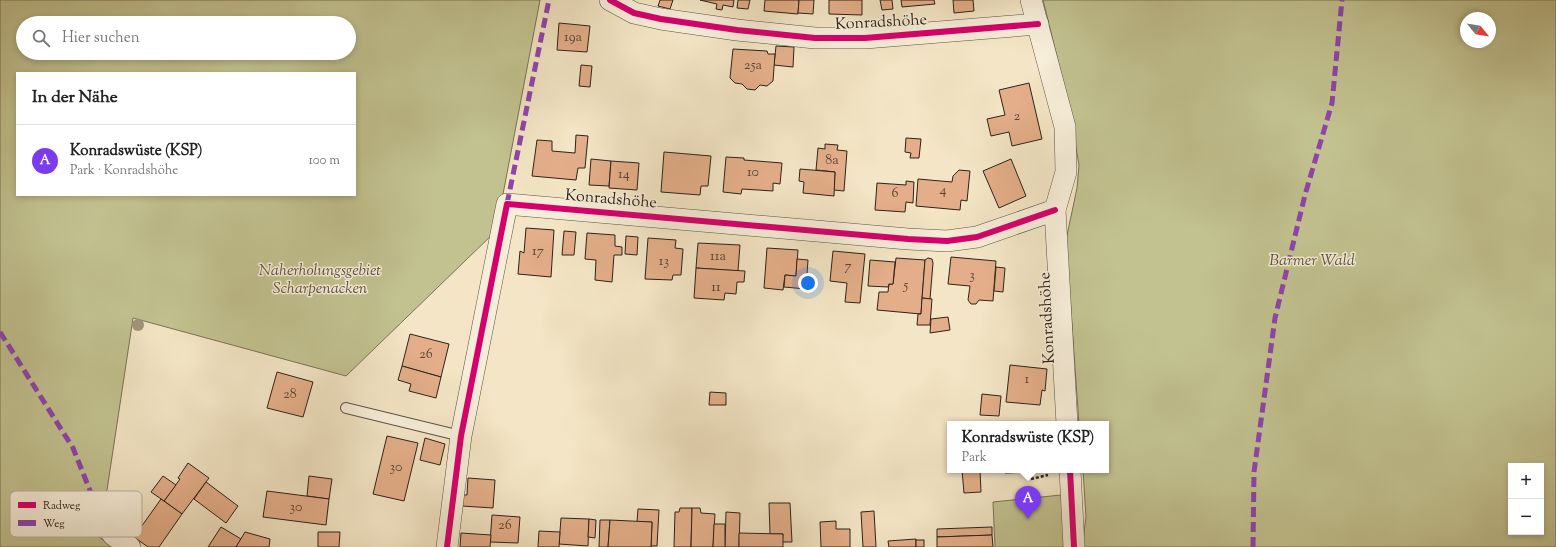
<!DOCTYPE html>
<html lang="de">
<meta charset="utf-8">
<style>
:root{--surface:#fff;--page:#f2f2f2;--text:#222;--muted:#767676;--line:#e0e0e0;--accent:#7c3aed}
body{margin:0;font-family:"Sorts Mill Goudy",serif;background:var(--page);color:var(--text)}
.controls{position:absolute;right:12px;bottom:12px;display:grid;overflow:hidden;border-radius:0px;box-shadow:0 2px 6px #0003}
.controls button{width:36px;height:36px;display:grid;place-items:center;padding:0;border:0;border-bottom:1px solid var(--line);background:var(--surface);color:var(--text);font:20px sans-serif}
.compass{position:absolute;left:1460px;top:12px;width:36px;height:36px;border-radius:50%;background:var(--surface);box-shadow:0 2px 6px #0003;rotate:120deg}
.you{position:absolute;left:808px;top:283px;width:14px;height:14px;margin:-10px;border:3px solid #fff;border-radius:50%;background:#1a73e8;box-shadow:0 0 0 6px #1a73e833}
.badge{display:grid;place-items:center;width:26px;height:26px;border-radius:50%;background:var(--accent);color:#fff;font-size:13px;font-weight:700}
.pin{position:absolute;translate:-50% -33px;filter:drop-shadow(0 1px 2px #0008)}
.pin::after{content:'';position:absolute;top:21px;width:14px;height:12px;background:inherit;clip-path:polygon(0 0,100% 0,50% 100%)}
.popup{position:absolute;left:947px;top:421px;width:162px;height:52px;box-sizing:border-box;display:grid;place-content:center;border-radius:0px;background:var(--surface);filter:drop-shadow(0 1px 3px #0005);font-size:13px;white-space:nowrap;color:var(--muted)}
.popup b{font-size:15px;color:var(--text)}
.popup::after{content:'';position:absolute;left:50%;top:100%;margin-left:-8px;border:8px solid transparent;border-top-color:var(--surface)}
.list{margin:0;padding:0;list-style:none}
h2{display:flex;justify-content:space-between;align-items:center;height:52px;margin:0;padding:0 16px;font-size:17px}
h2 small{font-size:13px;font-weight:400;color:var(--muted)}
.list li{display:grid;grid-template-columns:26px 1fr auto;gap:12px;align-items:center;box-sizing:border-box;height:72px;padding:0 16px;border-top:1px solid var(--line)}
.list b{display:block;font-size:15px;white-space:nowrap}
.list p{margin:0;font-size:13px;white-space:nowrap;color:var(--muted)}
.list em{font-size:13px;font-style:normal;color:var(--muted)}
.icon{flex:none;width:22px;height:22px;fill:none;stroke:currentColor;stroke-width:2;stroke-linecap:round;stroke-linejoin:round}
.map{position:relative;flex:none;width:1556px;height:547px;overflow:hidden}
.search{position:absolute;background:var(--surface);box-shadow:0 2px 6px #0003;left:16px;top:16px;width:340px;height:44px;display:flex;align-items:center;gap:10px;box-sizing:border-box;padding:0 14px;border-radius:22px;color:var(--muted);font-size:15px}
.panel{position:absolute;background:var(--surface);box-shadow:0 2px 6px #0003;left:16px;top:72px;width:340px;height:124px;border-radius:0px}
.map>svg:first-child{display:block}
.green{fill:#c2c290;stroke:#787254;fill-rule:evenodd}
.building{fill:#e3ae89;stroke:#2d2218}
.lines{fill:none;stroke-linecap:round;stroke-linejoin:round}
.service-casing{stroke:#5e5343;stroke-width:12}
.minor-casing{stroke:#5e5343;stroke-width:22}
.path{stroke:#2d2218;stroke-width:2.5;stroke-dasharray:3 2;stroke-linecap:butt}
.service{stroke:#f7eed9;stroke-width:10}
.minor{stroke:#f7eed9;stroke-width:21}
.quiet{stroke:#8e44ad;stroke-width:5;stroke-dasharray:10 5;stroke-linecap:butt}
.cycleway-casing{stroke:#f7eed9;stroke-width:8}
.cycleway{stroke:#d6006c;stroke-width:6}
.tree{fill:#9f947a}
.labels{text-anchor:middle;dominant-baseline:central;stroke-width:3;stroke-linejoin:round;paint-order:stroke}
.number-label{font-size:14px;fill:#5a4534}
.street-label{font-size:16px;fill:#2d2218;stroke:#f7eed9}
.park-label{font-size:16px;font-style:italic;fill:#5a523c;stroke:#f7eed9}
.key{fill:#f7eed9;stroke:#bab19f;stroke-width:1}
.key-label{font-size:11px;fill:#2d2218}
</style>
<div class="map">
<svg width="1556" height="547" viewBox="0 0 1556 547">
<rect width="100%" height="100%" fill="#f3e5c5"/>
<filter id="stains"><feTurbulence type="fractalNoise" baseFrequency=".005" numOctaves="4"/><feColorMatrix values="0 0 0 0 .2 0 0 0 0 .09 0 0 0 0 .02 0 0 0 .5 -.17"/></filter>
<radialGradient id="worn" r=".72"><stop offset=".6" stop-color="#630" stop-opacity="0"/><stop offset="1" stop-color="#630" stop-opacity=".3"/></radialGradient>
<g class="green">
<path d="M0,0H540L496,231L346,376L133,318L107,490L85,510L96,535L113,547H0ZM23,23H349V53H23ZM17,73H355V195H17Z"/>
<path d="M1043,0H1556V547H1082L1086,517L1083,470H1106V424H1079L1066,240L1077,188L1079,165L1067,97ZM1466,18H1490V42H1466ZM1511,466H1541V532H1511Z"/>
<polygon points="1061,495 1065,536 1063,547 995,547 993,502"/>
</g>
<g class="building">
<polygon points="660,0 673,0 670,9 658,6"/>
<polygon points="700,0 734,0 733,7 723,5 722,10 716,9 717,4"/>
<polygon points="738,0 750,0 748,9 737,8"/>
<polygon points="765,0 799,0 798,14 764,11"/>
<polygon points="799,0 814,0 813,14 798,13"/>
<polygon points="829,0 862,0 862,15 829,14"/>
<polygon points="880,0 892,0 893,9 882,10"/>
<polygon points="901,0 934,0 935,4 902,7"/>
<polygon points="953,0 973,0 974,11 954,13"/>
<polygon points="559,23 590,26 587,52 557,50"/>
<polygon points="776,46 794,47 793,67 774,65"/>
<polygon points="733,49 767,51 768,54 775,54 773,81 767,86 760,85 755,90 747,89 742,84 735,83 730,78"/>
<polygon points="581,65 592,66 590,87 579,86"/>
<polygon points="1029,83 1042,139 1012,146 1009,132 991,136 987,119 1005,115 999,90"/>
<polygon points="576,135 588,136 585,168 578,168 576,180 532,176 537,140 552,141 552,151 575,153"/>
<polygon points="906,138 921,139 919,158 910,158 911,153 905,152"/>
<polygon points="825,144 838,145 837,150 847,151 844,191 834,190 835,172 816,170 818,148 825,149"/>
<polygon points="664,152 711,156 708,186 701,186 700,195 661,192"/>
<polygon points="726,157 744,158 744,160 782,163 780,184 773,183 773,191 742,189 741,194 723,192"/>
<polygon points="591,159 611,161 609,186 589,185"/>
<polygon points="1011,159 1026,196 999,208 983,171"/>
<polygon points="611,161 639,163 637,190 609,188"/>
<polygon points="800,169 835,172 834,196 803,193 804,182 799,181"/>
<polygon points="959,170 970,171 967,201 961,200 960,210 916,206 918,179 952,182 953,176"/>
<polygon points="906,181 914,182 913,203 906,202 905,212 875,210 877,183 906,185"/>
<polygon points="526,228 554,230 551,277 518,274 520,251 524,253"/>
<polygon points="564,231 576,232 574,255 562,255"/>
<polygon points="587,233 615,235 615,246 622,247 622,255 614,255 612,282 595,280 596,260 585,259"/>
<polygon points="626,236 638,237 637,255 625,254"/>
<polygon points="648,238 676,240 675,248 683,249 681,275 673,275 672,280 645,279"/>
<polygon points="698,243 740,245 738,271 696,268"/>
<polygon points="767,248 798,250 796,276 785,275 783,290 764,288"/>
<polygon points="833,251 865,254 860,303 845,302 847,283 830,281"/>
<polygon points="951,257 996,261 993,301 979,300 976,304 971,304 968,300 970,286 948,284"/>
<polygon points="896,258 925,260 921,314 877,310 879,292 888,292 889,284 893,284"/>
<polygon points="928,258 932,259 933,263 930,299 922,298 925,260"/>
<polygon points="797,259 808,260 806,289 784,287 785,275 796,276"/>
<polygon points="870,260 895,262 893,284 889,284 888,287 868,286"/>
<polygon points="996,267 1005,268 1003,292 994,291"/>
<polygon points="696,268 745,271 744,282 737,282 736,294 725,293 724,300 694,298"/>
<polygon points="922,298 932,299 930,325 917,325 918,314 921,314"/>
<polygon points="948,317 950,330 930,333 931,319"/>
<polygon points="410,334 449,344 441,377 402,366"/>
<polygon points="1010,365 1047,369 1045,391 1042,390 1040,405 1006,402"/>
<polygon points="402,366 441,377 436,398 409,391 411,384 398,380"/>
<polygon points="277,372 313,382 303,417 267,408"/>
<polygon points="710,392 726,393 726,405 709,405"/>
<polygon points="982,394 1001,396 999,416 980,415"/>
<polygon points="387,436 418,443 404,501 373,494"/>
<polygon points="425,438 445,444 440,465 420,460"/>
<polygon points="188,463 209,478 182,514 164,501 180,479 178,478"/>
<polygon points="962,470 980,470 981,492 964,493"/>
<polygon points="1005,470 1033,470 1033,472 1005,473"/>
<polygon points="163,476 176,485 164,501 151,492"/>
<polygon points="309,476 332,479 329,499 307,496"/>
<polygon points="468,478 495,480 493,508 462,506 463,495 467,495"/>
<polygon points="206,482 238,506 226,523 194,499"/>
<polygon points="267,491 329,499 326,525 263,517"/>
<polygon points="161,499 182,514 159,547 148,547 134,537"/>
<polygon points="769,503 790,503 792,542 782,542 783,534 770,534"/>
<polygon points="680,508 692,508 691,547 674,547 675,512 679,512"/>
<polygon points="692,508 700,508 701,513 715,514 713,547 691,547"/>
<polygon points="638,509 659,510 657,546 651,546 652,522 637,522"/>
<polygon points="874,511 876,547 863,547 861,512"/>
<polygon points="726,512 740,513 739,547 725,547"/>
<polygon points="492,515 520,517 518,543 490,542"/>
<polygon points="561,518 589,519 588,546 559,544"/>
<polygon points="589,519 596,520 595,538 588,537"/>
<polygon points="600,520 610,520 608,547 599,547"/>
<polygon points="610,520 652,522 651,547 608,547"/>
<polygon points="836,521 836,529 850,529 850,547 821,547 820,522"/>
<polygon points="714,524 725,524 725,547 713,547"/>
<polygon points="221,527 241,539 236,547 208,547"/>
<polygon points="992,527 992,535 937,537 937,529"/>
<polygon points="539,531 560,532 559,547 538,547"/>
<polygon points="245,532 270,539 269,547 236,547"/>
<polygon points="318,532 340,532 339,547 318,547"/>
<polygon points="461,533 491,535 490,547 460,547"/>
<polygon points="739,533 783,534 783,547 739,547"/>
<polygon points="992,535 993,547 937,547 937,537"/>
<polygon points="916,539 916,547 889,547 888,541"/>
<rect x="916" y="540" width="8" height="7"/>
</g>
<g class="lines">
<g class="service-casing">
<polyline id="service" points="346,408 461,436"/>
</g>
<g class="minor-casing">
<g id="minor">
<polyline points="610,0 634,13 661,19 737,30 815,38 865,38 1038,24"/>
<polyline points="1031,0 1065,127 1066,172 1055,210 1067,424"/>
<polyline points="1070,470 1074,547"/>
<polyline points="101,518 113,535 130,547"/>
<polyline points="447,547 461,436 507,204 908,239 947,241 977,237 1055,210"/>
</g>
</g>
<polyline class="path" points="1031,479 1048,475"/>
<use href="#service" class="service"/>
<use href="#minor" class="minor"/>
<g class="quiet">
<polyline points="507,204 549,0"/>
<polyline points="0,332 73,448 101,518"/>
<polyline points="1253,547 1254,472 1275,318 1305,195 1332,103 1342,0"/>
</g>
<g class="cycleway-casing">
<g id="cycleway">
<polyline points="610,0 634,13 661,19 737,30 815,38 865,38 1038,24"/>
<polyline points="1070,470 1074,547"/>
<polyline points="447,547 461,436 507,204 908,239 947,241 977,237 1055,210"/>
</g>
</g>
<use href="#cycleway" class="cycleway"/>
</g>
<circle class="tree" cx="138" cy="325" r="6"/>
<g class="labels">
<g class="number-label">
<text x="573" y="38">19a</text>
<text x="753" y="66">25a</text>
<text x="1017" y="117">2</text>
<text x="832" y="161">8a</text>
<text x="753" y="173">10</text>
<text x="624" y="175">14</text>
<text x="943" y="191">4</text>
<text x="895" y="194">6</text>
<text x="538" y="252">17</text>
<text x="718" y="257">11a</text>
<text x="664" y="262">13</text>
<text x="848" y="267">7</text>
<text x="972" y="276">3</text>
<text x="906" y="286">5</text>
<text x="716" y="288">11</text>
<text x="426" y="355">26</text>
<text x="1027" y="380">1</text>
<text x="290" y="395">28</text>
<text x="396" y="468">30</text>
<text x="296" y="508">30</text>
<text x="505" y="526">26</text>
</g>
<g class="street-label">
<text transform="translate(881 23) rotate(-3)">Konradshöhe</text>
<text transform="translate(611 200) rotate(5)">Konradshöhe</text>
<text transform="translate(1048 318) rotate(-93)">Konradshöhe</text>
</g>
<g class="park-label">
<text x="1312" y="261">Barmer Wald</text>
<text x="320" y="271">Naherholungsgebiet<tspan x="320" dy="18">Scharpenacken</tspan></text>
</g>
</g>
<rect x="10" y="491" width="132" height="46" rx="6" class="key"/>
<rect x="18" y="502" width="18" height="6" fill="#d6006c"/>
<rect x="18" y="520" width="18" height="6" fill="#8e44ad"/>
<g class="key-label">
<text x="43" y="509">Radweg</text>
<text x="43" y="527">Weg</text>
</g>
<rect width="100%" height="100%" filter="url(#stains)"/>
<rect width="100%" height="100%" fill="url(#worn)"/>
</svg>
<div class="controls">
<button>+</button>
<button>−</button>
</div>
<svg class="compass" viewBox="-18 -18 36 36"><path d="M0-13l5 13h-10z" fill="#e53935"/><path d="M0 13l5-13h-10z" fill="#767676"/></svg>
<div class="you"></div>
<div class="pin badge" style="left:1028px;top:519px">A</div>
<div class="popup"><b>Konradswüste (KSP)</b>Park</div>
<div class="search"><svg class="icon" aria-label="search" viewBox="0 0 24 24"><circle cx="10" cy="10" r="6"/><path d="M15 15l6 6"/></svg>Hier suchen</div>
<section class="panel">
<h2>In der Nähe<small></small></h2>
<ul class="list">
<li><span class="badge">A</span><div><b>Konradswüste (KSP)</b><p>Park · Konradshöhe</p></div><em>100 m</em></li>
</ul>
</section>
</div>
